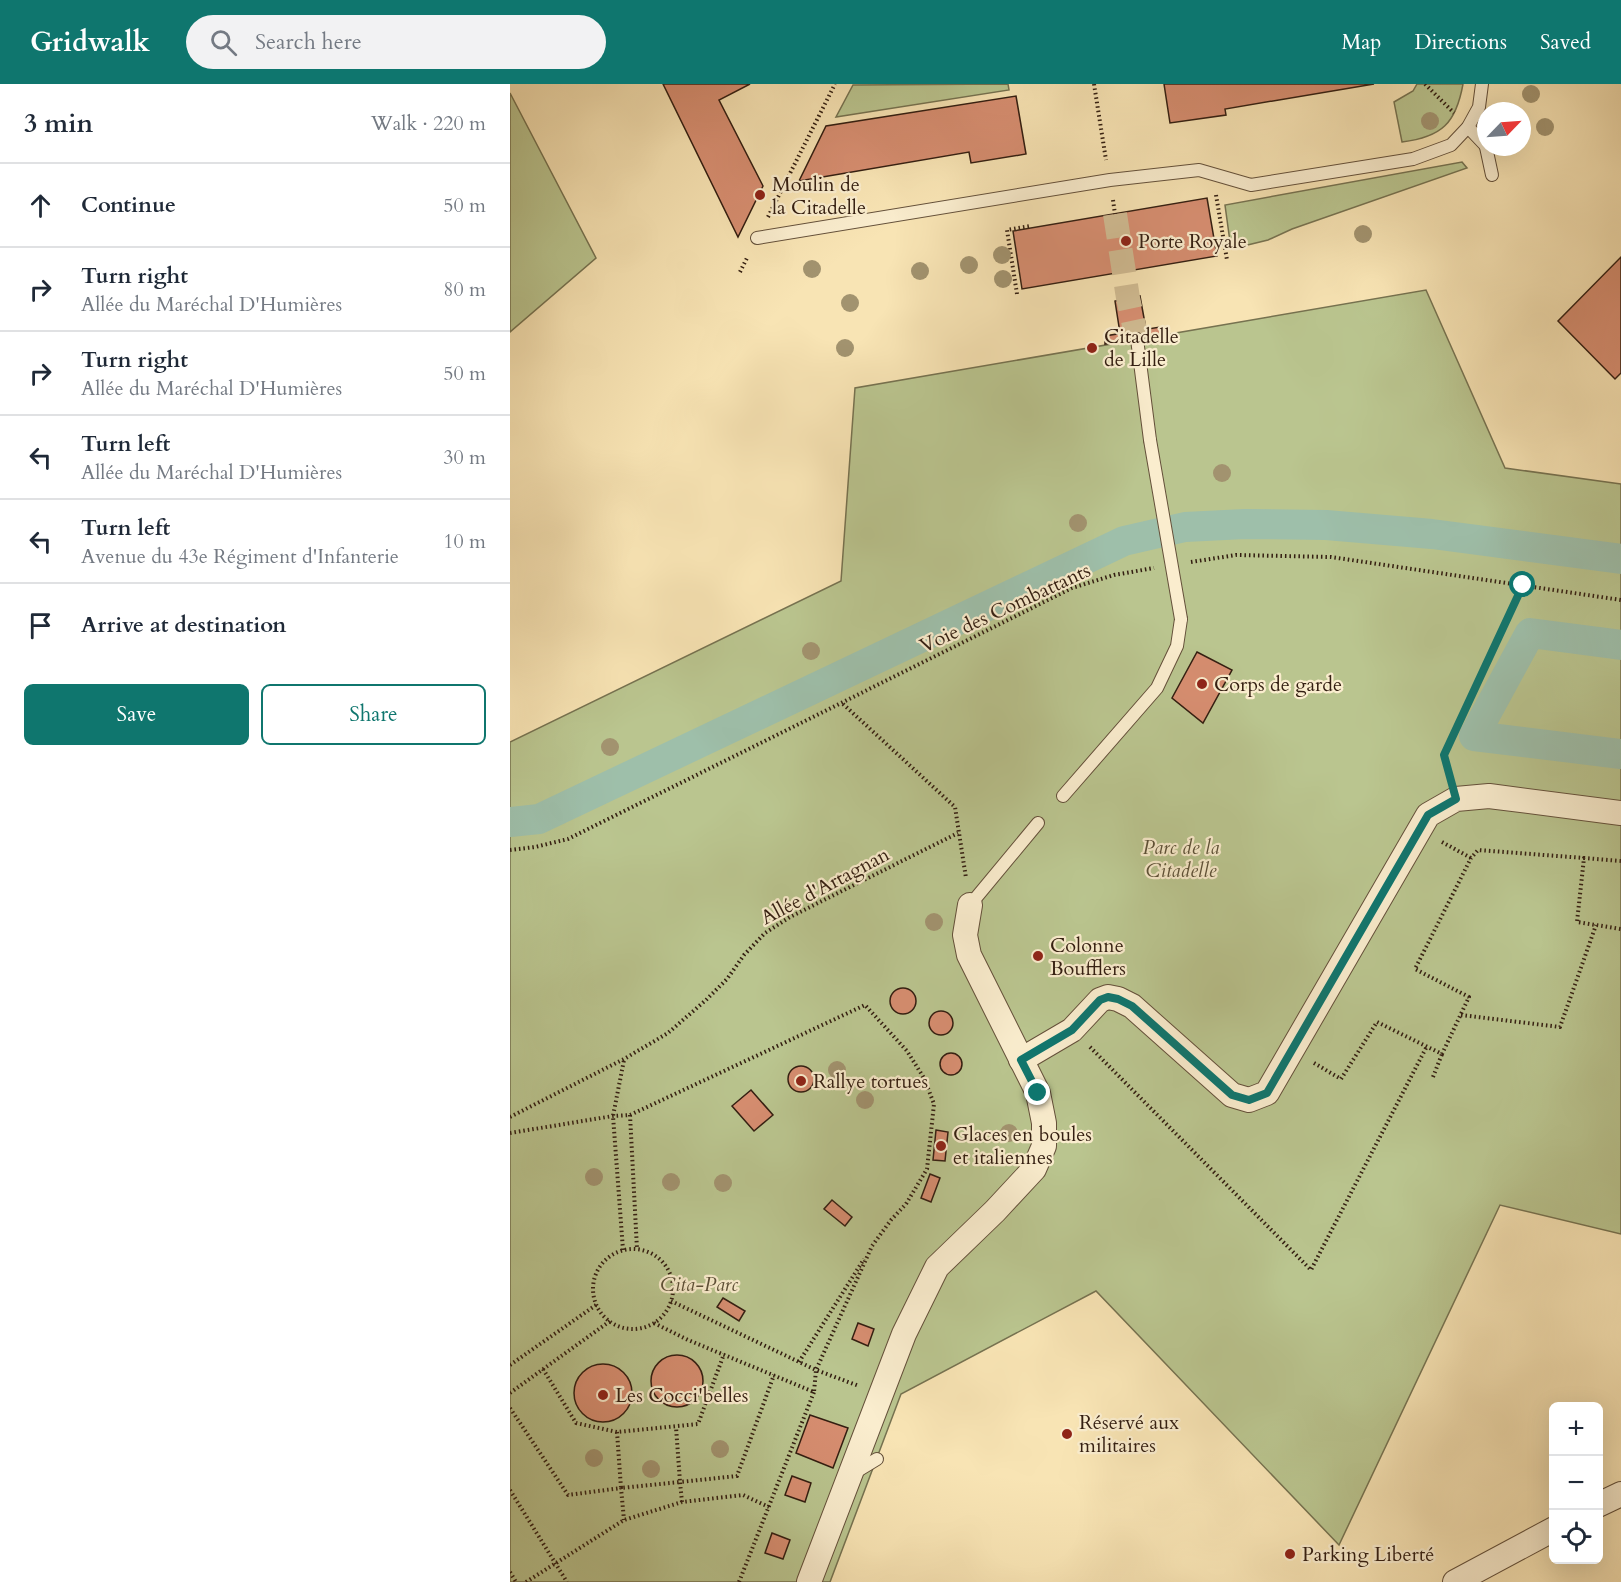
<!DOCTYPE html>
<meta charset="utf-8">
<style>
:root{--surface:#fff;--page:#f2f2f3;--text:#1f2937;--muted:#747a83;--line:#e0e1e3;--accent:#0f766e}
body{margin:0;font-family:Cardo,serif;background:var(--page);color:var(--text)}
.controls{position:absolute;right:18px;bottom:18px;display:grid;overflow:hidden;border-radius:9px;box-shadow:0 6px 24px #0002}
.controls button{width:54px;height:54px;display:grid;place-items:center;padding:0;border:0;border-bottom:2px solid var(--line);background:var(--surface);color:var(--text);font:30px sans-serif}
.compass{position:absolute;left:967px;top:18px;width:54px;height:54px;border-radius:50%;background:var(--surface);box-shadow:0 6px 24px #0002;rotate:65deg}
.stop{position:absolute;width:18px;height:18px;margin:-14px;border:4px solid #0f766e;border-radius:50%;background:#fff}
.stop.end{background:#0f766e;border-color:#fff;box-shadow:0 2px 6px #0008}
.list{margin:0;padding:0;list-style:none}
h2{display:flex;justify-content:space-between;align-items:center;height:78px;margin:0;padding:0 24px;font-size:26px}
h2 small{font-size:20px;font-weight:400;color:var(--muted)}
.list li{display:grid;grid-template-columns:39px 1fr auto;gap:18px;align-items:center;box-sizing:border-box;height:84px;padding:0 24px;border-top:2px solid var(--line)}
.list b{display:block;font-size:22px;white-space:nowrap}
.list p{margin:0;font-size:20px;white-space:nowrap;color:var(--muted)}
.list em{font-size:20px;font-style:normal;color:var(--muted)}
.actions{display:flex;gap:12px;padding:18px 24px}
.actions a{flex:1;padding:14px 0;border:2px solid var(--accent);border-radius:9px;text-align:center;font-size:21px;color:var(--accent)}
.actions .main{background:var(--accent);color:#fff}
.icon{flex:none;width:33px;height:33px;fill:none;stroke:currentColor;stroke-width:2;stroke-linecap:round;stroke-linejoin:round}
.map{position:relative;flex:none;width:1111px;height:1498px;overflow:hidden}
header{display:flex;align-items:center;gap:36px;box-sizing:border-box;height:84px;padding:0 30px;background:var(--accent);color:#fff}
header strong{font-size:28px}
nav{display:flex;gap:33px;margin-inline-start:auto;font-size:21px}
.search{width:420px;height:54px;background:var(--page);display:flex;align-items:center;gap:15px;box-sizing:border-box;padding:0 21px;border-radius:33px;color:var(--muted);font-size:22px}
main{display:flex}
aside{flex:1;background:var(--surface)}
.map>svg:first-child{display:block}
.green{fill:#bac58f;stroke:#767250;stroke-width:1.5}
.lines{fill:none;stroke-linecap:round;stroke-linejoin:round}
.canal{stroke:#9ebfaa;stroke-width:30}
.building{fill:#d78e71;stroke:#331e11;stroke-width:1.5}
.street-tunnel{stroke:#d1bc93;stroke-width:24;stroke-dasharray:24 12;stroke-linecap:butt}
.lane-casing{stroke:#64503a;stroke-width:14}
.street-casing{stroke:#64503a;stroke-width:26}
.path{stroke:#331e11;stroke-width:4;stroke-dasharray:1.5 3;stroke-linecap:butt}
.lane{stroke:#faedce;stroke-width:12}
.street{stroke:#faedce;stroke-width:24}
.lane-bridge-casing{stroke:#64503a;stroke-width:14;stroke-linecap:butt}
.lane-bridge{stroke:#faedce;stroke-width:12}
.tree{fill:#a2936f}
.route{stroke:#0f766e;stroke-width:8}
.poi-dot{fill:#8f2418;stroke:#faedce;stroke-width:2}
.labels{text-anchor:middle;dominant-baseline:central;stroke-width:4.5;stroke-linejoin:round;paint-order:stroke}
.poi-label{font-size:20px;fill:#331e11;stroke:#faedce;text-anchor:start}
.street-label{font-size:20px;fill:#331e11;stroke:#faedce}
.park-label{font-size:20px;font-style:italic;fill:#5c5037;stroke:#faedce}
</style>
<header>
<strong>Gridwalk</strong>
<div class="search"><svg class="icon" aria-label="search" viewBox="0 0 24 24"><circle cx="10" cy="10" r="6"/><path d="M15 15l6 6"/></svg>Search here</div>
<nav><a>Map</a><a>Directions</a><a>Saved</a></nav>
</header>
<main>
<aside>
<h2>3 min<small>Walk · 220 m</small></h2>
<ul class="list">
<li><svg class="icon" aria-label="ahead" viewBox="0 0 24 24"><path d="M12 20V5M6 11l6-6 6 6"/></svg><div><b>Continue</b></div><em>50 m</em></li>
<li><svg class="icon" aria-label="right" viewBox="0 0 24 24"><path d="M7 20v-9h11M14 6l5 5-5 5"/></svg><div><b>Turn right</b><p>Allée du Maréchal D'Humières</p></div><em>80 m</em></li>
<li><svg class="icon" aria-label="right" viewBox="0 0 24 24"><path d="M7 20v-9h11M14 6l5 5-5 5"/></svg><div><b>Turn right</b><p>Allée du Maréchal D'Humières</p></div><em>50 m</em></li>
<li><svg class="icon" aria-label="left" viewBox="0 0 24 24"><path d="M17 20v-9H6M10 6l-5 5 5 5"/></svg><div><b>Turn left</b><p>Allée du Maréchal D'Humières</p></div><em>30 m</em></li>
<li><svg class="icon" aria-label="left" viewBox="0 0 24 24"><path d="M17 20v-9H6M10 6l-5 5 5 5"/></svg><div><b>Turn left</b><p>Avenue du 43e Régiment d'Infanterie</p></div><em>10 m</em></li>
<li><svg class="icon" aria-label="arrive" viewBox="0 0 24 24"><path d="M6 21V4h12l-3 4 3 4H6"/></svg><div><b>Arrive at destination</b></div></li>
</ul>
<div class="actions"><a class="main">Save</a><a>Share</a></div>
</aside>
<div class="map">
<svg width="1111" height="1498" viewBox="0 0 1111 1498">
<rect width="100%" height="100%" fill="#f8e4b4"/>
<filter id="stains"><feTurbulence type="fractalNoise" baseFrequency=".00333" numOctaves="4"/><feColorMatrix values="0 0 0 0 .2 0 0 0 0 .09 0 0 0 0 .02 0 0 0 .5 -.17"/></filter>
<radialGradient id="worn" r=".72"><stop offset=".6" stop-color="#630" stop-opacity="0"/><stop offset="1" stop-color="#630" stop-opacity=".3"/></radialGradient>
<g class="green">
<polygon points="498,0 499,6 326,33 343,1"/>
<path d="M907,0H953C946,39 932,53 892,58L884,18L903,7Z"/>
<polygon points="0,9 86,174 0,248"/>
<polygon points="952,78 957,84 782,145 758,156 721,165 715,121"/>
<polygon points="916,206 995,384 1111,400 1111,1150 990,1121 829,1461 586,1207 391,1310 320,1498 0,1498 0,658 331,497 345,304"/>
</g>
<g class="lines">
<g class="canal">
<polyline points="1111,561 1020,549 964,652 1111,670"/>
<polyline points="0,738 29,735 614,457 675,443 735,440 816,441 922,450 1111,475"/>
</g>
</g>
<g class="building">
<polygon points="153,0 240,0 209,16 253,102 228,153"/>
<polygon points="654,0 864,0 715,25 716,31 660,39"/>
<polygon points="506,12 516,70 461,79 459,68 289,97 316,42"/>
<polygon points="697,114 707,172 512,205 503,147"/>
<polygon points="1111,173 1111,289 1105,295 1048,237"/>
<polygon points="630,212 636,245 610,249 605,217"/>
<polygon points="650,243 651,250 595,260 595,252"/>
<polygon points="687,568 722,586 693,639 662,614"/>
<circle cx="393" cy="917" r="13"/>
<circle cx="431" cy="939" r="12"/>
<circle cx="441" cy="980" r="11"/>
<circle cx="291" cy="995" r="13"/>
<polygon points="241,1006 263,1031 244,1047 222,1022"/>
<polygon points="426,1046 438,1048 435,1077 423,1076"/>
<polygon points="420,1090 430,1094 421,1118 411,1114"/>
<polygon points="322,1116 342,1133 335,1142 314,1125"/>
<polygon points="213,1214 235,1227 229,1237 207,1223"/>
<polygon points="348,1239 364,1245 358,1262 342,1255"/>
<circle cx="167" cy="1297" r="26"/>
<circle cx="93" cy="1309" r="29"/>
<polygon points="300,1331 338,1344 323,1384 286,1369"/>
<polygon points="282,1392 301,1399 295,1418 275,1411"/>
<polygon points="262,1449 280,1456 273,1475 255,1469"/>
</g>
<g class="lines">
<polyline class="street-tunnel" points="605,130 618,214 627,255"/>
<g class="lane-casing">
<g id="lane">
<polyline points="958,43 976,62"/>
<polyline points="976,63 982,91"/>
<polyline points="247,154 600,96 689,86 741,101 903,75 941,61 958,43 969,23 972,0"/>
<polyline points="627,255 640,356"/>
<polyline points="553,712 647,604 667,562 671,535"/>
<polyline points="460,821 528,739"/>
<polyline points="344,1389 367,1375"/>
</g>
</g>
<g class="street-casing">
<g id="street">
<polyline points="511,976 562,946 590,916 598,913 608,915 622,922 722,1011 739,1016 757,1009 918,731 946,715 979,712 1111,729"/>
<polyline points="1088,1421 1111,1410"/>
<polyline points="299,1498 394,1250 427,1183 485,1127 524,1085 534,1062 534,1039 528,1009 459,871 455,851 460,821"/>
<polyline points="945,1498 1044,1445"/>
</g>
</g>
<g class="path">
<polyline points="584,0 596,76"/>
<polyline points="915,0 944,29"/>
<polyline points="706,111 717,176"/>
<polyline points="603,116 605,130"/>
<polyline points="258,133 325,0"/>
<polyline points="230,188 238,172"/>
<polyline points="507,210 497,146 520,142"/>
<polyline points="681,478 726,471 821,473 1111,516"/>
<polyline points="333,620 445,723 456,794"/>
<polyline points="940,691 935,671 1013,501"/>
<polyline points="932,758 961,774"/>
<polyline points="0,766 25,763 58,755 562,504 604,491 644,484"/>
<polyline points="1111,777 1074,774 1067,838 1111,845"/>
<polyline points="951,931 1050,943 1086,841"/>
<polyline points="580,963 801,1186 917,962"/>
<polyline points="804,979 831,995 867,938 932,970 959,913 905,885 961,774 968,766 1074,774"/>
<polyline points="923,993 932,970"/>
<polyline points="120,1031 127,1165"/>
<polyline points="0,1033 114,975 158,949 196,916 217,895 234,871 255,849 280,833 448,749"/>
<polyline points="0,1049 103,1032 120,1031 355,921 397,967 414,994 424,1020 417,1085 396,1120 381,1136 362,1162 306,1286 161,1217"/>
<circle cx="123" cy="1205" r="40"/>
<polyline points="113,1166 103,1032 114,976"/>
<polyline points="144,1239 178,1256 304,1308 306,1286 349,1302"/>
<polyline points="289,1278 354,1175"/>
<polyline points="0,1281 86,1221"/>
<polyline points="33,1285 66,1339 107,1348 188,1340 214,1270"/>
<polyline points="0,1309 100,1237"/>
<polyline points="0,1324 58,1411 111,1404 114,1436"/>
<polyline points="107,1348 111,1404 170,1398 166,1343"/>
<polyline points="0,1406 57,1498"/>
<polyline points="172,1418 170,1398 227,1392 264,1291"/>
<polyline points="0,1488 6,1498"/>
<polyline points="16,1498 114,1436 172,1418 233,1411 259,1423"/>
<polyline points="229,1498 304,1308"/>
</g>
<use href="#lane" class="lane"/>
<use href="#street" class="street"/>
<g class="lane-bridge-casing">
<polyline id="lane-bridge" points="640,356 671,535"/>
</g>
<use href="#lane-bridge" class="lane-bridge"/>
</g>
<g class="tree">
<circle cx="1021" cy="10" r="9"/>
<circle cx="920" cy="37" r="9"/>
<circle cx="1035" cy="43" r="9"/>
<circle cx="853" cy="150" r="9"/>
<circle cx="492" cy="171" r="9"/>
<circle cx="459" cy="181" r="9"/>
<circle cx="302" cy="185" r="9"/>
<circle cx="410" cy="187" r="9"/>
<circle cx="493" cy="195" r="9"/>
<circle cx="340" cy="219" r="9"/>
<circle cx="335" cy="264" r="9"/>
<circle cx="712" cy="389" r="9"/>
<circle cx="568" cy="439" r="9"/>
<circle cx="301" cy="567" r="9"/>
<circle cx="100" cy="663" r="9"/>
<circle cx="424" cy="838" r="9"/>
<circle cx="327" cy="986" r="9"/>
<circle cx="355" cy="1016" r="9"/>
<circle cx="499" cy="1049" r="9"/>
<circle cx="84" cy="1093" r="9"/>
<circle cx="161" cy="1098" r="9"/>
<circle cx="213" cy="1099" r="9"/>
<circle cx="210" cy="1365" r="9"/>
<circle cx="84" cy="1374" r="9"/>
<circle cx="141" cy="1385" r="9"/>
</g>
<g class="lines">
<polyline class="route" points="528,1009 511,976 562,946 590,916 598,913 608,915 622,922 722,1011 739,1016 757,1009 918,731 946,715 934,671 1013,501"/>
</g>
<g class="poi-dot">
<circle cx="250" cy="111" r="6"/>
<circle cx="616" cy="157" r="6"/>
<circle cx="582" cy="264" r="6"/>
<circle cx="692" cy="600" r="6"/>
<circle cx="528" cy="872" r="6"/>
<circle cx="291" cy="997" r="6"/>
<circle cx="431" cy="1062" r="6"/>
<circle cx="93" cy="1311" r="6"/>
<circle cx="557" cy="1350" r="6"/>
<circle cx="780" cy="1470" r="6"/>
</g>
<g class="labels">
<g class="poi-label">
<text x="262" y="100">Moulin de<tspan x="262" dy="23">la Citadelle</tspan></text>
<text x="628" y="157">Porte Royale</text>
<text x="594" y="252">Citadelle<tspan x="594" dy="23">de Lille</tspan></text>
<text x="704" y="600">Corps de garde</text>
<text x="540" y="861">Colonne<tspan x="540" dy="23">Boufflers</tspan></text>
<text x="303" y="997">Rallye tortues</text>
<text x="443" y="1050">Glaces en boules<tspan x="443" dy="23">et italiennes</tspan></text>
<text x="105" y="1311">Les Cocci'belles</text>
<text x="569" y="1338">Réservé aux<tspan x="569" dy="23">militaires</tspan></text>
<text x="792" y="1470">Parking Liberté</text>
</g>
<g class="street-label">
<text transform="translate(495 524) rotate(-25)">Voie des Combattants</text>
<text transform="translate(315 802) rotate(-28)">Allée d'Artagnan</text>
</g>
<g class="park-label">
<text x="671" y="763">Parc de la<tspan x="671" dy="23">Citadelle</tspan></text>
<text x="189" y="1200">Cita-Parc</text>
</g>
</g>
<rect width="100%" height="100%" filter="url(#stains)"/>
<rect width="100%" height="100%" fill="url(#worn)"/>
</svg>
<div class="controls">
<button>+</button>
<button>−</button>
<button><svg class="icon" aria-label="locate" viewBox="0 0 24 24"><circle cx="12" cy="12" r="6"/><path d="M12 2v4M12 18v4M2 12h4M18 12h4"/></svg></button>
</div>
<svg class="compass" viewBox="-18 -18 36 36"><path d="M0-13l5 13h-10z" fill="#e53935"/><path d="M0 13l5-13h-10z" fill="#747a83"/></svg>
<div class="stop" style="left:1013px;top:501px"></div>
<div class="stop end" style="left:528px;top:1009px"></div>
</div>
</main>
